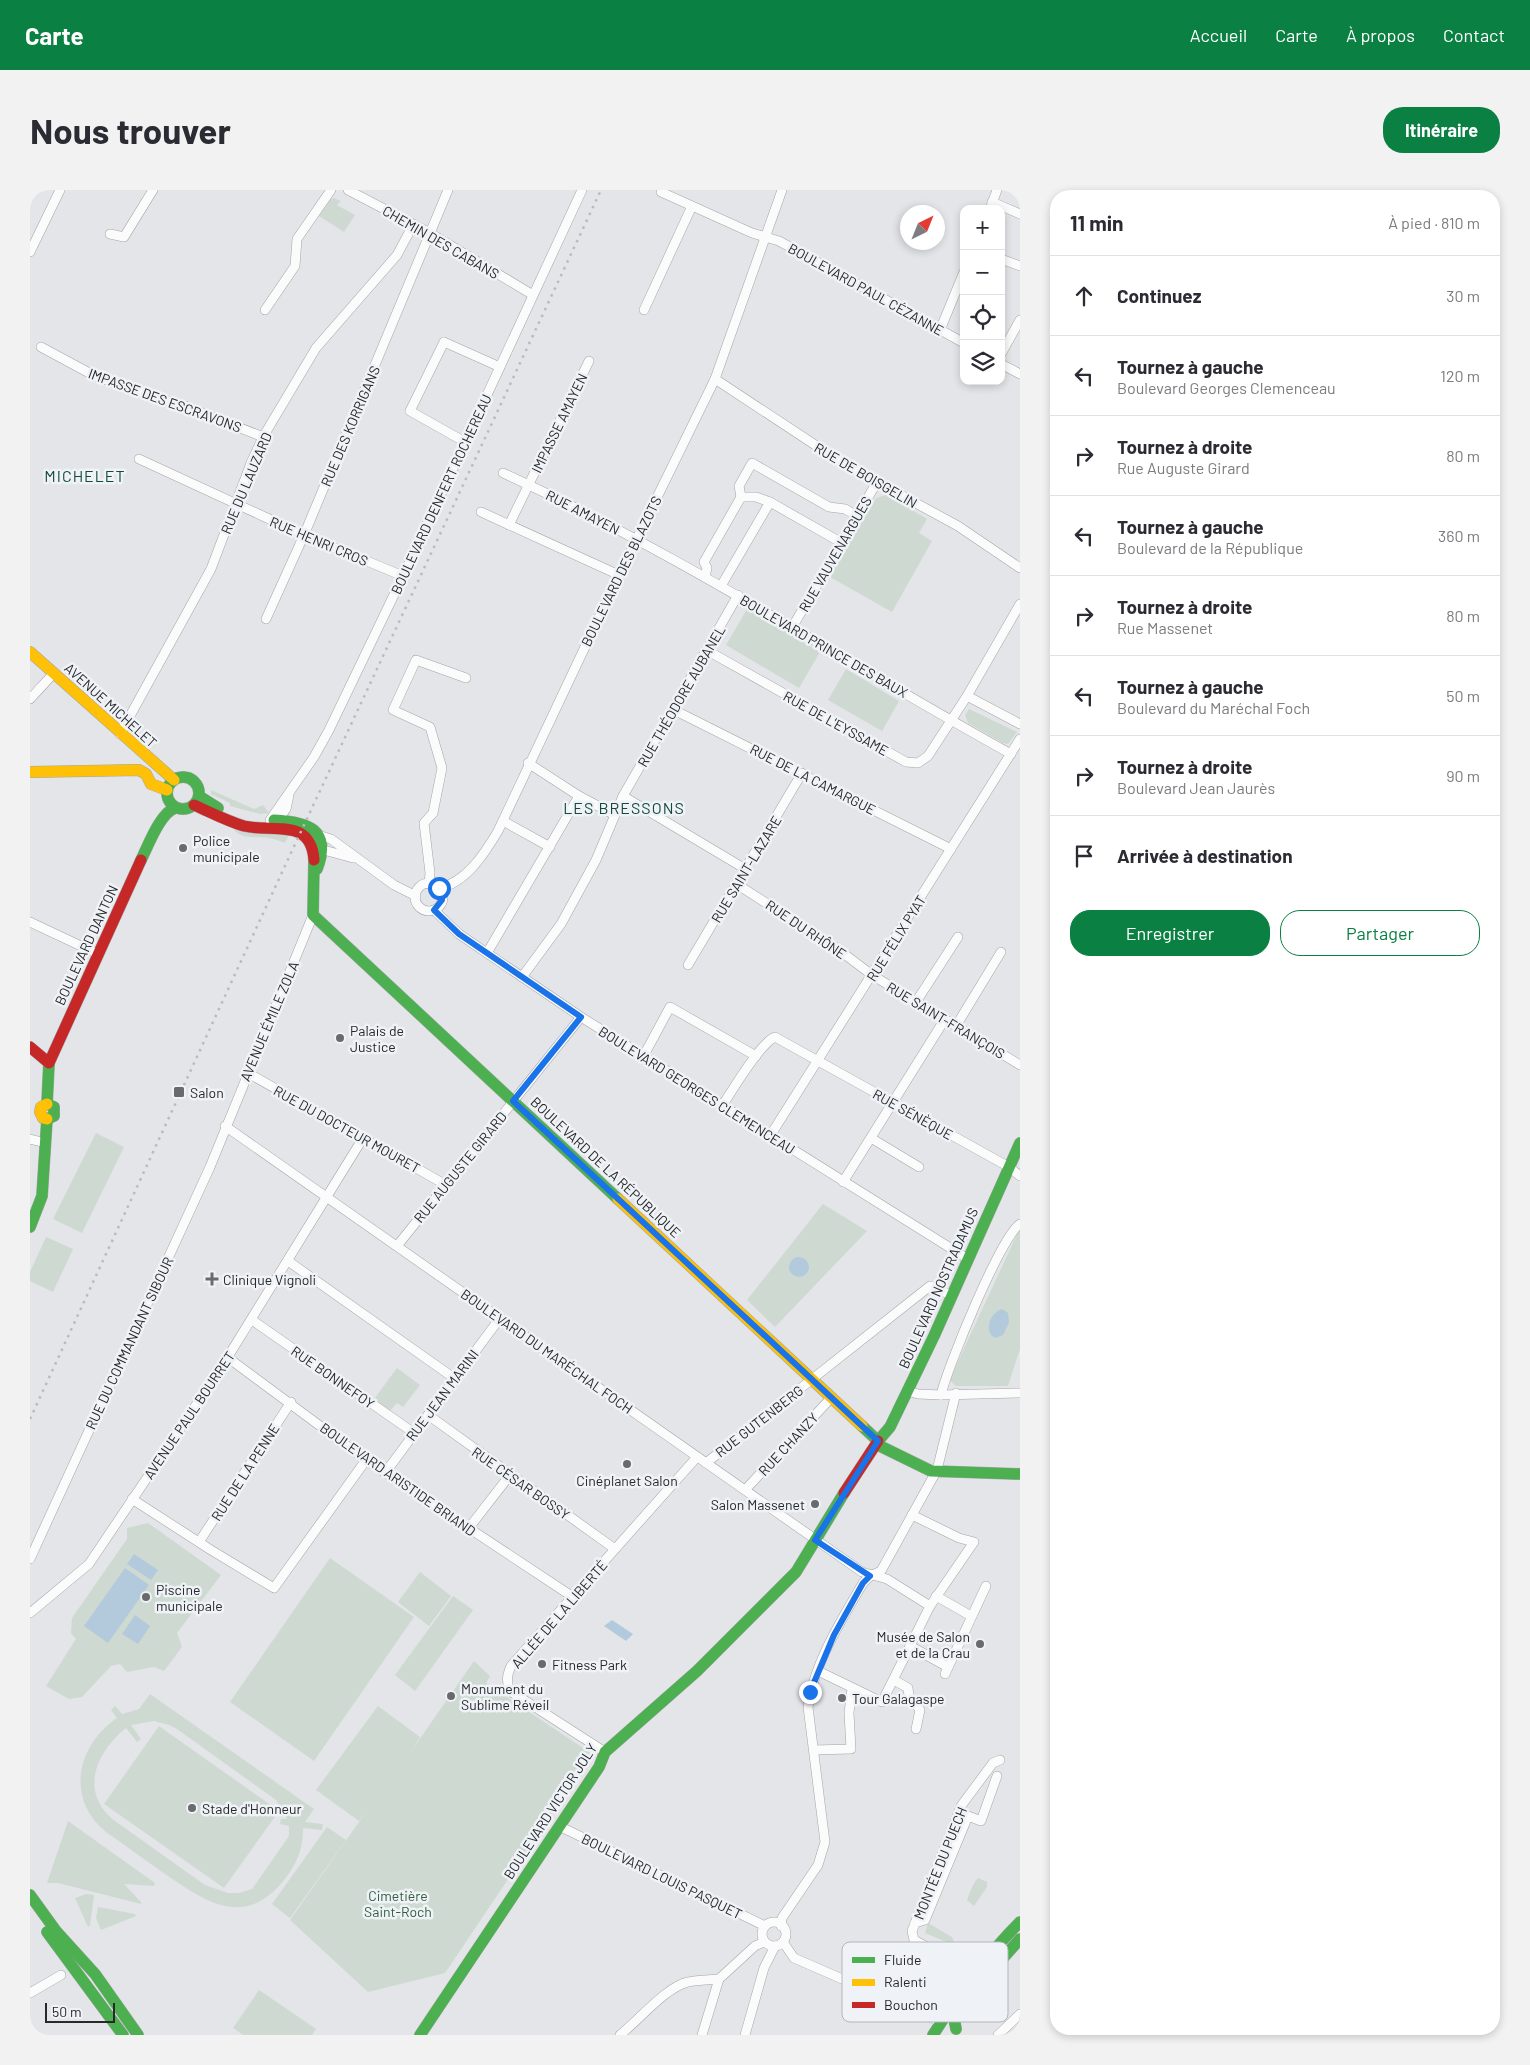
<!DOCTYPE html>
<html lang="fr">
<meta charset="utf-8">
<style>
:root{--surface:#fff;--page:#f2f2f3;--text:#2b2b33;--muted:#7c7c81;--line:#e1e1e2;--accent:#0b8043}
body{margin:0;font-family:Barlow,sans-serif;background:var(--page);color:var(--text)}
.controls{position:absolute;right:15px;top:15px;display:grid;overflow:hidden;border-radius:10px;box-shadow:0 2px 8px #0003}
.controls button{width:45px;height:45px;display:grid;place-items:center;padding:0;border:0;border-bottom:1px solid var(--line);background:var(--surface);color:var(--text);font:25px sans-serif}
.compass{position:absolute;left:870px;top:15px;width:45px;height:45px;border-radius:50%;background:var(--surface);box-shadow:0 2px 8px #0003;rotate:43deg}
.scale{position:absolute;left:15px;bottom:12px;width:70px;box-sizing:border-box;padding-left:5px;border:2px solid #27282a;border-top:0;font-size:14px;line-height:18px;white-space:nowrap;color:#27282a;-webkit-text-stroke:4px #eff2f7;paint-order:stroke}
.stop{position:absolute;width:15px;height:15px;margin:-11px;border:4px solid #1a73e8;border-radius:50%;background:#fff}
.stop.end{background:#1a73e8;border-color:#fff;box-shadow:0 1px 5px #0008}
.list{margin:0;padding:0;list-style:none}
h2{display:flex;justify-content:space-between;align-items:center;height:65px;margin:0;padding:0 20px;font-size:21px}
h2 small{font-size:16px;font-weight:400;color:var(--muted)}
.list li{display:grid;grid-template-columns:32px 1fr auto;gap:15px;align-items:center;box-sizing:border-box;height:80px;padding:0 20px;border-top:1px solid var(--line)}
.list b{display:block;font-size:19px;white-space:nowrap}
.list p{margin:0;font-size:16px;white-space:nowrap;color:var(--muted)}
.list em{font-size:16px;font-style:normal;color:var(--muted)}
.actions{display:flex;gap:10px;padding:15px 20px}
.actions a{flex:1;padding:11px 0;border:1px solid var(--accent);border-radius:20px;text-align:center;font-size:18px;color:var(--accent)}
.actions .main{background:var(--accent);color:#fff}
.icon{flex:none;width:28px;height:28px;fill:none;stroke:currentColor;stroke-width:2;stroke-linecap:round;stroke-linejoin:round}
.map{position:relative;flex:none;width:990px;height:1845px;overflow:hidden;border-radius:20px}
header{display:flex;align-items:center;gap:30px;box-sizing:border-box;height:70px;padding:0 25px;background:var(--accent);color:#fff}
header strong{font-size:24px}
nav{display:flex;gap:28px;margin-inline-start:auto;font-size:18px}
.intro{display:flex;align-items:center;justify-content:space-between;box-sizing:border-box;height:120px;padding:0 30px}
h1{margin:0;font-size:35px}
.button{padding:12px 22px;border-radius:20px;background:var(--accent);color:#fff;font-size:18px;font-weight:700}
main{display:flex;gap:30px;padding:0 30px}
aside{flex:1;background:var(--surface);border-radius:20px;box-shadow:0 2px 8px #0003}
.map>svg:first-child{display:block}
.green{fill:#cedad1;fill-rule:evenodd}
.water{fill:#b3cadc}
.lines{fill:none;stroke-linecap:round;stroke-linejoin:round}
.street-casing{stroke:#a3a5a7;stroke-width:10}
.fast-casing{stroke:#a3a5a7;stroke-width:12}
.slow-casing{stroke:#a3a5a7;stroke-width:12}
.jam-casing{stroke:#a3a5a7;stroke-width:12}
.street{stroke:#fbfbfc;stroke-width:9}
.fast{stroke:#4caf50;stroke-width:11}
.slow{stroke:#ffc107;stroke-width:11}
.jam{stroke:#c62828;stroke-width:11}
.rail{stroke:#bbbbbd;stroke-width:2.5;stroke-dasharray:2.5 5;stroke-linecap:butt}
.route{stroke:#1a73e8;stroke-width:6}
.poi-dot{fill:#696a6c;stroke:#eff2f7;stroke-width:2}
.labels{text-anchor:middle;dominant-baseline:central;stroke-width:5;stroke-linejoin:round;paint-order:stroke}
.street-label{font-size:14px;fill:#27282a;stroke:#eff2f7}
.poi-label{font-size:14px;fill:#27282a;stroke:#eff2f7;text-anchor:start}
.park-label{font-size:14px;fill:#305f3b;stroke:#eff2f7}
.quarter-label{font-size:16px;letter-spacing:1px;fill:#14493c;stroke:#eff2f7}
.key{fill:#eff2f7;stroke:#b3b5ba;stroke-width:1}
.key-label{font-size:14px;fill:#27282a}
</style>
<header>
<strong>Carte</strong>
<nav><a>Accueil</a><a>Carte</a><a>À propos</a><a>Contact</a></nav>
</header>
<div class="intro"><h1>Nous trouver</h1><a class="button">Itinéraire</a></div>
<main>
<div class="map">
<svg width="990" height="1845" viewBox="0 0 990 1845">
<rect width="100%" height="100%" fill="#e3e5e8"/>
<g class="green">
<polygon points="304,8 311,11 307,15 325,25 314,42 289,26 300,10"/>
<polygon points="856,305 897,329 889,343 902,351 862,422 800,387 846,308"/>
<polygon points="717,419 790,462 769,498 696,455"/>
<polygon points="816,479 869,511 852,541 798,510"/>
<polygon points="939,519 987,542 978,554 973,553 938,533 935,525"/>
<polygon points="181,600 224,619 233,615 239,623 230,624 200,616 200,613 181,604"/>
<path d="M202,637L259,645L255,653C250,651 245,649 239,648C226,645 212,652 202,637Z"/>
<polygon points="66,943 94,957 52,1043 23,1029"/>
<polygon points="793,1014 837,1041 745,1137 717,1110"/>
<polygon points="990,1038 990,1159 978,1196 926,1196 919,1190 922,1184"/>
<polygon points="16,1047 43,1059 23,1102 0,1091 0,1082"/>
<polygon points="367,1178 390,1195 373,1217 367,1213 358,1223 342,1212"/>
<polygon points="118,1333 191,1385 147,1443 152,1457 134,1481 124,1477 97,1482 90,1474 81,1476 52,1507 39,1509 16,1496 46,1449 41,1443 42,1428 97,1349 97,1338"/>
<polygon points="300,1368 384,1427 284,1571 200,1512"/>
<polygon points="390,1382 421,1406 399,1436 368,1412"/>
<polygon points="423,1406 443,1420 385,1501 365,1485"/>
<polygon points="444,1471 460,1486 456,1493 562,1564 415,1783 338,1802 260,1730 336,1622 329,1631 286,1600 348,1516 390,1547 382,1560"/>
<path d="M120,1504L284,1619L275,1632L293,1634L292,1640L273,1638C274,1660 264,1680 249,1696C210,1738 172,1709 135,1684C115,1670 96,1656 76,1642C35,1609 47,1555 87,1528L81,1520L85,1516L92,1524L109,1519ZM124,1531L139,1535L147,1539L246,1610L257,1629H251L250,1634L259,1636V1646L222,1699L209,1703H198L175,1695L85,1631C49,1603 65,1563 96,1538L107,1552L111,1549L101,1535Z"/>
<polygon points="129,1536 249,1621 194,1698 74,1614"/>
<polygon points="38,1631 125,1693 124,1696 94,1694 111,1712 111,1714 28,1693 17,1693"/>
<polygon points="297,1637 316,1650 260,1728 242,1714"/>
<path d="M948,1688L957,1692V1697L944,1716L937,1710C940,1703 942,1694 948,1688Z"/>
<polygon points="56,1704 64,1705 60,1736 58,1737 45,1708"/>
<polygon points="68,1717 105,1724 106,1726 71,1740 66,1728"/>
<polygon points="898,1733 922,1747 926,1756 895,1743"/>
<polygon points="229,1800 286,1839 282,1845 213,1845 203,1838"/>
</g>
<g class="water">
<circle cx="769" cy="1077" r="10"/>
<path d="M972,1119L978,1123L979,1133L973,1145L965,1148C953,1141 960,1123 972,1119Z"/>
<polygon points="104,1364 128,1380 121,1390 97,1374"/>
<polygon points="95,1378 119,1395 78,1453 54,1436"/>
<polygon points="105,1425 120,1436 108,1454 92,1444"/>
<polygon points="582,1430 603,1444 596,1451 574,1436"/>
</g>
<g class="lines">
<g class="street-casing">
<g id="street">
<polyline points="318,0 400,43 503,105"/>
<polyline points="631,2 722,43 749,51 934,153"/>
<polyline points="962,12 990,24"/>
<polyline points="960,19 967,0"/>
<polyline points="80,44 94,47 123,0"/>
<polyline points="0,62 30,0"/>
<polyline points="971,69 990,76"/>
<polyline points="235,120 265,76 267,49 301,0"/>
<polyline points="614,120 662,16"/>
<polyline points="910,140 934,82"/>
<polyline points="11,157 63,185 118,205 155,216 233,247"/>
<polyline points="971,164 990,130"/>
<polyline points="971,174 990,184"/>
<polyline points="685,189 814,274 928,336 990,378"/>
<polyline points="435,252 380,221 414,152 470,177"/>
<polyline points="109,269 274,345 373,386"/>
<path d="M473,283C650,364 811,470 981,564"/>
<polyline points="711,307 726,307 740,312"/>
<polyline points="451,322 589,385"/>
<polyline points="479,335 559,171"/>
<polyline points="675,387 677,378 674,372 711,307 709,296 722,273 799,317 815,319 827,326"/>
<polyline points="691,396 740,312 812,353"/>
<polyline points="236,429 274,345 418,0"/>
<polyline points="763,436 847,292"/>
<polyline points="678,461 876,572 888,573 898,566 937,506 990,414"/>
<polyline points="937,506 990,534"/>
<polyline points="0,509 24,483"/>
<polyline points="644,520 921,659"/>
<polyline points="90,544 181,379 221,273 233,247 286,158 367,65 383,35"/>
<polyline points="498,573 549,606 585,625"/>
<polyline points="593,606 717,680"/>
<polyline points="240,630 284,567 299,540 373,386 552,0"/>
<polyline points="473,631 520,657"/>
<polyline points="246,633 256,619 259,605"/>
<polyline points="288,645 301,649 364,695 386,706"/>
<polyline points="290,659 323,668"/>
<circle cx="399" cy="707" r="14"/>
<polyline points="399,694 400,683 394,633 403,623 412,578 400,537 363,520 386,470 436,488"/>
<polyline points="708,695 805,757 842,785 990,875"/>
<path d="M409,698C436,693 455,663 468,641L589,385L685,189L752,0"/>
<polyline points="404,720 429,744 551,827 938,1069"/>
<polyline points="0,732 68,764"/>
<polyline points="457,763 549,606"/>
<polyline points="658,775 772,583"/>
<polyline points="492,787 531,734 566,670 593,606 708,405"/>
<polyline points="886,812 928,747"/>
<polyline points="926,836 971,762"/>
<polyline points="613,867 640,817 726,866"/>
<polyline points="218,883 416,995"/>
<path d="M692,916C702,901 730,853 745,847L979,977L990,986"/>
<polyline points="195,936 832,1382 857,1389 900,1416"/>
<polyline points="740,946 990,549"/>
<polyline points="841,948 889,977"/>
<polyline points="0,949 16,953"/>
<polyline points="813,992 915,829"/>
<polyline points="367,1056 551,827"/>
<polyline points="258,1071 424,1188"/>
<polyline points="222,1130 384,1243"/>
<polyline points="197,1167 336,1270 543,1407"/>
<polyline points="878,1201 888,1204 911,1205 990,1203"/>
<path d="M911,1205C917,1178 971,1046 990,1034"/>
<polyline points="398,1225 585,1359"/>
<polyline points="676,1273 900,1096 921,1105"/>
<polyline points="355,1283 470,1128"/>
<polyline points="715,1300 801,1208"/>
<polyline points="102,1309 181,1360 244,1398 336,1270"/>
<polyline points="438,1339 480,1285"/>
<polyline points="169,1352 261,1212"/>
<polyline points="0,1369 180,977 283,725"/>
<polyline points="840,1386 851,1381 907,1280 926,1203"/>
<polyline points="906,1406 941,1426"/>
<polyline points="0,1423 59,1374 191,1178 333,948"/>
<polyline points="880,1456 918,1477"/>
<polyline points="788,1481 852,1512 900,1416 944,1352 929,1348 882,1325"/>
<polyline points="915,1484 956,1396"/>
<polyline points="864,1490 878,1498 879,1506 890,1520 886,1539"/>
<polyline points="784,1560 821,1559 819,1523 822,1498"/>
<path d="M575,1562L480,1501C476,1491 477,1485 481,1476L667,1267"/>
<polyline points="529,1636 735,1736"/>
<circle cx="744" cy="1744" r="12"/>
<polyline points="885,1733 895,1730 938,1626 951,1631 967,1586"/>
<path d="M751,1736L752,1728L788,1675L795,1652L778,1517C784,1473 811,1431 833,1393L840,1386"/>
<polyline points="753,1752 764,1768 911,1832"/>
<polyline points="939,1789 925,1772 884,1750 882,1741 931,1616 963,1573 970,1570"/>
<polyline points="0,1803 31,1785"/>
<path d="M590,1845C609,1830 636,1797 658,1792C668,1790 679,1790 689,1789"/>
<polyline points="672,1845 689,1789 725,1756 734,1752"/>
<polyline points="715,1845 734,1778 745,1756"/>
<polyline points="968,1845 990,1824"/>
</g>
</g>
<g class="fast-casing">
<g id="fast">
<circle cx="153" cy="603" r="16"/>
<polyline points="169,606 188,618"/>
<path d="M244,630C279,632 302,640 287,679"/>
<path d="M111,670C118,656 130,623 145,618"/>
<polyline points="284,670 283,725 588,1009"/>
<polyline points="17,914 19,873"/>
<polyline points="17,914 24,917 24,926 17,929"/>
<polyline points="0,1037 12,1006 17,929"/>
<polyline points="832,1236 848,1251 860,1237 904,1146 990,953"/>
<polyline points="848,1251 850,1256 901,1281 990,1284"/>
<polyline points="0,1705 26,1741 65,1784 108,1845"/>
<polyline points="17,1742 93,1845"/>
<polyline points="926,1839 924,1828 926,1821 990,1749"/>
<polyline points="390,1845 569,1577 575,1562 667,1481 766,1382 814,1303"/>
<path d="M903,1845C929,1804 955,1767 990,1732"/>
</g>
</g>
<g class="slow-casing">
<g id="slow">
<polyline points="0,462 144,590"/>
<polyline points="0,582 109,580 116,584 121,594 137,600"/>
<polyline points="17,914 11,917 10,922 13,928 17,929"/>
<polyline points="588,1009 832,1236"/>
</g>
</g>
<g class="jam-casing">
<g id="jam">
<path d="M164,615C180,622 197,631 214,636C243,643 281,627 284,670"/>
<polyline points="0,857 19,873 111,670"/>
<polyline points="814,1303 848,1251"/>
</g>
</g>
<use href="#street" class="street"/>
<use href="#fast" class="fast"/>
<use href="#slow" class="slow"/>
<use href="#jam" class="jam"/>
<polyline class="rail" points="0,1229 260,665 571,0"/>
</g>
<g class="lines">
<polyline class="route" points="409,698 412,710 404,720 429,744 551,827 483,911 848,1251 785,1350 840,1386 833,1393 804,1445 780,1502"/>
</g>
<g class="poi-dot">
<circle cx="153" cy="658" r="5"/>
<circle cx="310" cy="848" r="5"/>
<rect x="143" y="896" width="12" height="12" rx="2.5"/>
<path d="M179.5 1081.5h5v5h5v5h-5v5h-5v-5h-5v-5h5z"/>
<circle cx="597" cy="1274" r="5"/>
<circle cx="785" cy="1314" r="5"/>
<circle cx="116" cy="1407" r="5"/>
<circle cx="950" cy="1454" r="5"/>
<circle cx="512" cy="1474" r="5"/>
<circle cx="421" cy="1506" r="5"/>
<circle cx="812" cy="1508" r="5"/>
<circle cx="162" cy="1618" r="5"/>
</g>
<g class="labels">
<g class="street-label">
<text transform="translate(411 52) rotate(30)">CHEMIN DES CABANS</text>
<text transform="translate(836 99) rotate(29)">BOULEVARD PAUL CÉZANNE</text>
<text transform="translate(135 210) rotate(20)">IMPASSE DES ESCRAVONS</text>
<text transform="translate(529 233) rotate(-64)">IMPASSE AMAYEN</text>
<text transform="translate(320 236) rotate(-67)">RUE DES KORRIGANS</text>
<text transform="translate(836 285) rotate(30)">RUE DE BOISGELIN</text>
<text transform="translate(216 293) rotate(-67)">RUE DU LAUZARD</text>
<text transform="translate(411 304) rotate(-65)">BOULEVARD DENFERT ROCHEREAU</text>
<text transform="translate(553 322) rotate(27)">RUE AMAYEN</text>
<text transform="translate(289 351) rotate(23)">RUE HENRI CROS</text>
<text transform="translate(805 364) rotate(-60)">RUE VAUVENARGUES</text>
<text transform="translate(591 381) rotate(-64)">BOULEVARD DES BLAZOTS</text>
<text transform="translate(794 456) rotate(30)">BOULEVARD PRINCE DES BAUX</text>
<text transform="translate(651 506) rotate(-60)">RUE THÉODORE AUBANEL</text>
<text transform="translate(81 515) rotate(42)">AVENUE MICHELET</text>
<text transform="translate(806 533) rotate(29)">RUE DE L'EYSSAME</text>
<text transform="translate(783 589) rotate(27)">RUE DE LA CAMARGUE</text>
<text transform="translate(716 679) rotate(-59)">RUE SAINT-LAZARE</text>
<text transform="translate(776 739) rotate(34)">RUE DU RHÔNE</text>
<text transform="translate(866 748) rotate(-58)">RUE FÉLIX PYAT</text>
<text transform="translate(56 755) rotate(-65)">BOULEVARD DANTON</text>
<text transform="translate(916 830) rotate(31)">RUE SAINT-FRANÇOIS</text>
<text transform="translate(239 831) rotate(-67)">AVENUE ÉMILE ZOLA</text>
<text transform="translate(667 900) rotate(32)">BOULEVARD GEORGES CLEMENCEAU</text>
<text transform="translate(883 924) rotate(29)">RUE SÉNÈQUE</text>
<text transform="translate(317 939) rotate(29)">RUE DU DOCTEUR MOURET</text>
<text transform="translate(430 977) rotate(-51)">RUE AUGUSTE GIRARD</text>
<text transform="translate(576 977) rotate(43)">BOULEVARD DE LA RÉPUBLIQUE</text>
<text transform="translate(908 1098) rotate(-66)">BOULEVARD NOSTRADAMUS</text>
<text transform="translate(99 1153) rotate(-65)">RUE DU COMMANDANT SIBOUR</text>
<text transform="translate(517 1161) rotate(35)">BOULEVARD DU MARÉCHAL FOCH</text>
<text transform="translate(303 1187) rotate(35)">RUE BONNEFOY</text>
<text transform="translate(412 1205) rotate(-53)">RUE JEAN MARINI</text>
<text transform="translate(159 1225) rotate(-56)">AVENUE PAUL BOURRET</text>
<text transform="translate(729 1231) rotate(-38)">RUE GUTENBERG</text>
<text transform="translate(758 1254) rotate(-47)">RUE CHANZY</text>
<text transform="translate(215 1282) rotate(-57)">RUE DE LA PENNE</text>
<text transform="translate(368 1289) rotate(35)">BOULEVARD ARISTIDE BRIAND</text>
<text transform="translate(491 1293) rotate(35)">RUE CÉSAR BOSSY</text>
<text transform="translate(529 1424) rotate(-49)">ALLÉE DE LA LIBERTÉ</text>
<text transform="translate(520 1621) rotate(-57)">BOULEVARD VICTOR JOLY</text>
<text transform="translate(910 1673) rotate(-68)">MONTÉE DU PUECH</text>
<text transform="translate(632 1686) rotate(26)">BOULEVARD LOUIS PASQUET</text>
</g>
<g class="poi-label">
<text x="163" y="650">Police<tspan x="163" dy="16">municipale</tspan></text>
<text x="320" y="840">Palais de<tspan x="320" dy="16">Justice</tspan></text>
<text x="160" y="902">Salon</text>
<text x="193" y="1089">Clinique Vignoli</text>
<text x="597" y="1290" text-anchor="middle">Cinéplanet Salon</text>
<text x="775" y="1314" text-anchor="end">Salon Massenet</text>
<text x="126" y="1399">Piscine<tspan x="126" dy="16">municipale</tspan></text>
<text x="940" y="1446" text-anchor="end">Musée de Salon<tspan x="940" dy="16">et de la Crau</tspan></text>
<text x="522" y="1474">Fitness Park</text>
<text x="431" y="1498">Monument du<tspan x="431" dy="16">Sublime Réveil</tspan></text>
<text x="822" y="1508">Tour Galagaspe</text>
<text x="172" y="1618">Stade d'Honneur</text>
</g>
<g class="park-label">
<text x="368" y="1705">Cimetière<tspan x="368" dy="16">Saint-Roch</tspan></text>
</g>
<g class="quarter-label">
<text x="55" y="285">MICHELET</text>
<text x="594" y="617">LES BRESSONS</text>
</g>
</g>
<rect x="812" y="1752" width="166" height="80" rx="8" class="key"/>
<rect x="822" y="1767" width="23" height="6" fill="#4caf50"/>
<rect x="822" y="1789" width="23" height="7" fill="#ffc107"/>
<rect x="822" y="1812" width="23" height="6" fill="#c62828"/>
<g class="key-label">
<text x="854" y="1775">Fluide</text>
<text x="854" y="1797">Ralenti</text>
<text x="854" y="1820">Bouchon</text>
</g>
</svg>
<div class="controls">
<button>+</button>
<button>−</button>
<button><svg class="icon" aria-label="locate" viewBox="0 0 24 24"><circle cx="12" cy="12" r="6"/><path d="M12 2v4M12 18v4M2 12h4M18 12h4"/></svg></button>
<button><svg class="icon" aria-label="layers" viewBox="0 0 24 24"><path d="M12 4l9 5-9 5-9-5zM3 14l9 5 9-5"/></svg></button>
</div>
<svg class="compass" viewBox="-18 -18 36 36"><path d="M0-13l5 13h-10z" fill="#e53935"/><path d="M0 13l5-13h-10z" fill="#7c7c81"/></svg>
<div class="scale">50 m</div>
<div class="stop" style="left:409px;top:698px"></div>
<div class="stop end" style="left:780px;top:1502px"></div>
</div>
<aside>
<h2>11 min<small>À pied · 810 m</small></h2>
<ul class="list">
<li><svg class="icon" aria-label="ahead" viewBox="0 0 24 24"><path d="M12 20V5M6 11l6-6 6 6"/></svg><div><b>Continuez</b></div><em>30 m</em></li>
<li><svg class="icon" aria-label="left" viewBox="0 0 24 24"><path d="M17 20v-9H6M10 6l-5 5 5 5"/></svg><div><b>Tournez à gauche</b><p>Boulevard Georges Clemenceau</p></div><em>120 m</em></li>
<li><svg class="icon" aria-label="right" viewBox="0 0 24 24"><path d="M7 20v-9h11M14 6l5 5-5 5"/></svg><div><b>Tournez à droite</b><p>Rue Auguste Girard</p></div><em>80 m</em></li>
<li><svg class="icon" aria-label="left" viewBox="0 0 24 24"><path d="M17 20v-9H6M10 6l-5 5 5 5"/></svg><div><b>Tournez à gauche</b><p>Boulevard de la République</p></div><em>360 m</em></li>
<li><svg class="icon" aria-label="right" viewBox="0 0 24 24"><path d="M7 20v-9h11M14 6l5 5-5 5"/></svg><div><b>Tournez à droite</b><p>Rue Massenet</p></div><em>80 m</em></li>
<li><svg class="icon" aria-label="left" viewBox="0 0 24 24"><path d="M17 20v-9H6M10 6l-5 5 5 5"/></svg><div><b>Tournez à gauche</b><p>Boulevard du Maréchal Foch</p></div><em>50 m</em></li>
<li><svg class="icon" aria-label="right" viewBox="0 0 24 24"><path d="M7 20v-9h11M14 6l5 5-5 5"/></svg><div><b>Tournez à droite</b><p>Boulevard Jean Jaurès</p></div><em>90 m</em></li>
<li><svg class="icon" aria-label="arrive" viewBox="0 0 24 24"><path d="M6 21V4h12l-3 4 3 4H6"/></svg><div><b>Arrivée à destination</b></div></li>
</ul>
<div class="actions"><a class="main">Enregistrer</a><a>Partager</a></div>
</aside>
</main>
